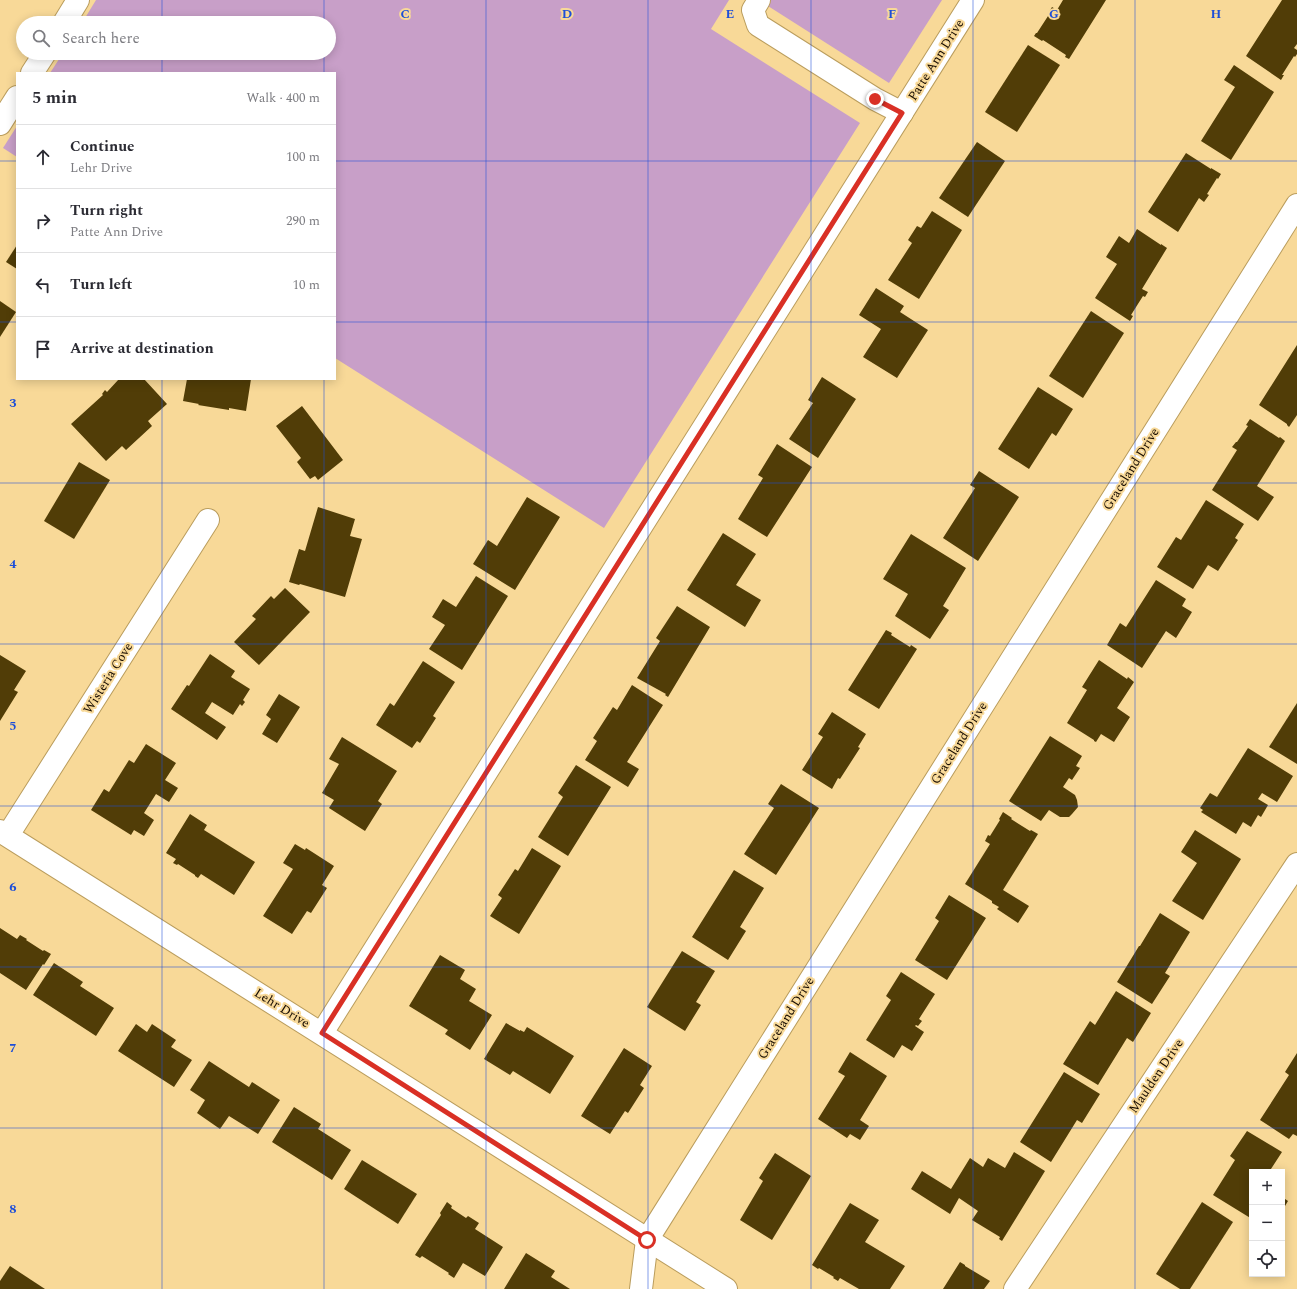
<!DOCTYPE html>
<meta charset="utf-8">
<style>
:root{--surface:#fff;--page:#f2f2f3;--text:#2b2b33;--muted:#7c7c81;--line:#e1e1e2}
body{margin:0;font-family:Spectral,serif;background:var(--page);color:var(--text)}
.controls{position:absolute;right:12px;bottom:12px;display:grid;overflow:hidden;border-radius:0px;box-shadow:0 2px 10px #0003}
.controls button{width:36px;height:36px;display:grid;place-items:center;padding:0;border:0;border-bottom:1px solid var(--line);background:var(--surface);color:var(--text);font:20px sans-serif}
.stop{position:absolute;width:12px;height:12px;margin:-9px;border:3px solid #d93025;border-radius:50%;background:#fff}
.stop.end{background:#d93025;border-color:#fff;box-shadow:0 1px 4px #0008}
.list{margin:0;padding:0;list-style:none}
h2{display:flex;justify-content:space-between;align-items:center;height:52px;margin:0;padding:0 16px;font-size:17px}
h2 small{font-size:13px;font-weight:400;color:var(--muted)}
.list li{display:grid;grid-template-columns:26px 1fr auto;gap:12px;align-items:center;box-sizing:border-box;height:64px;padding:0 16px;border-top:1px solid var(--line)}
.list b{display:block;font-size:15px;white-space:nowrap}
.list p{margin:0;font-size:13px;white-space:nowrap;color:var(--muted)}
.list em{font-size:13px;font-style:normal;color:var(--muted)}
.icon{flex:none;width:22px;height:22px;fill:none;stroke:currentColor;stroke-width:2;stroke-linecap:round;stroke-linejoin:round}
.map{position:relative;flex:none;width:1297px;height:1289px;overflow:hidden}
.search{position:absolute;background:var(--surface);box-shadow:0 2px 10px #0003;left:16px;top:16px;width:320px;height:44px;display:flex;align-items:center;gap:10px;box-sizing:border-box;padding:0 14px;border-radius:22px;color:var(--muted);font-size:15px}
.panel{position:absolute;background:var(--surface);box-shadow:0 2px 10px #0003;left:16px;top:72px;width:320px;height:308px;border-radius:0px}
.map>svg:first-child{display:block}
.green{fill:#c89fc8}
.building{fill:#513d07}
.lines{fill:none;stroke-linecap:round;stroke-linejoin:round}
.minor-casing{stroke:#ba9d5d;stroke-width:24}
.minor{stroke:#fff;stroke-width:22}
.route{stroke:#d93025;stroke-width:5}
.grid{fill:none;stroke:#1d4ed8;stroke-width:1;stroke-opacity:0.55}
.labels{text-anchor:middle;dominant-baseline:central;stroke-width:4;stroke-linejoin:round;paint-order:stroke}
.street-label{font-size:13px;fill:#160b00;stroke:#f8d998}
.grid-label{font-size:13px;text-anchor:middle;font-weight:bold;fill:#1d4ed8;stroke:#f8d998;stroke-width:4;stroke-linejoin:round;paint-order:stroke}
</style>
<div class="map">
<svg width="1297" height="1289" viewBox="0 0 1297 1289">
<rect width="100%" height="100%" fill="#f8d998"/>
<g class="green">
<polygon points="96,0 729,0 711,29 860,123 604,528 335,358 335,73 50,73 63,53 329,53 329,23 82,23"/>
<polygon points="771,0 942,0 889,83 768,6"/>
<polygon points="17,126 17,157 3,148"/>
</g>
<g class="building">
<polygon points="1063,0 1106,0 1069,59 1065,57 1066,55 1043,40 1042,41 1034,36 1036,33 1037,33 1050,13 1049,12 1052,7 1057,10"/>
<polygon points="1282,0 1297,0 1297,44 1294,48 1297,50 1297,54 1295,57 1294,56 1282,75 1284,75 1281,80 1246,56"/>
<polygon points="1028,45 1060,65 1017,132 985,112"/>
<polygon points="1234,65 1274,92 1231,160 1201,141 1235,87 1224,80"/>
<polygon points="977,142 1005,161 968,217 939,198"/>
<polygon points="1186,153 1211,169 1211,168 1221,174 1218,179 1217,178 1207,194 1209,195 1204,202 1199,198 1178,232 1148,212"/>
<polygon points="932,211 962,230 919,299 888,280 912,243 908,240 917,226 921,228"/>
<polygon points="1137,229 1161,245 1161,244 1167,248 1142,289 1148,292 1145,297 1143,296 1131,315 1133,316 1130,321 1095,298 1117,264 1106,257 1119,236 1129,243"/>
<polygon points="17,245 17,269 6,262"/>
<polygon points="876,288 904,306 900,312 928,330 897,378 863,357 881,329 859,315"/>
<polygon points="0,301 16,312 0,337"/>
<polygon points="1091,311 1124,333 1083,398 1049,376"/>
<polygon points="1297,345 1297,415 1289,427 1287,425 1287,424 1259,405"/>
<polygon points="822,377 856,399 818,458 789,439 813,403 808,400"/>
<polygon points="119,379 144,379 167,404 148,421 152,426 126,450 122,446 106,461 71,424 103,395 102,394 105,390 107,392"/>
<polygon points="187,379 251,379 246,411 229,408 229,410 198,405 199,404 183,401"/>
<polygon points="1038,387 1073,409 1056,436 1052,433 1029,469 998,449"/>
<polygon points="302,406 343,460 318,480 315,476 310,479 297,462 301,458 276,426"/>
<polygon points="1250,419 1279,438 1280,437 1285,441 1257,486 1274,497 1258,521 1212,490 1237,450 1232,447 1236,442 1237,442 1248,426 1246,425"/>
<polygon points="777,444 812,467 767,537 738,519 763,478 758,475"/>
<polygon points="79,462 110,480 74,539 44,521"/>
<polygon points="979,471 1019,497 978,561 943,538 975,488 970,485"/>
<polygon points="527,497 560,517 515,590 473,564 488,540 497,546"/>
<polygon points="1206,500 1244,524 1235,538 1238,540 1218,571 1208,565 1193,589 1157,567 1176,537 1181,540"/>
<polygon points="318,507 355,519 350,536 362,539 345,597 300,584 299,585 289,582 299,549 305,551"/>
<polygon points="723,533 756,554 736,585 761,600 745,627 687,590"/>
<polygon points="911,534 966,568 943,606 949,610 930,639 895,616 908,594 883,579"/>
<polygon points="476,576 508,596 462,670 429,649 445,625 432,617 443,599 456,607"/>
<polygon points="1156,580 1186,599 1182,606 1192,612 1176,638 1166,631 1142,668 1107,645 1120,623 1126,627"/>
<polygon points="285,588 310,612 259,665 234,642 256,619 252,616 271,596 274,599"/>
<polygon points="677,606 710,627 668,697 665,695 666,694 637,678 660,641 656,638"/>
<polygon points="886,630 892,633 891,635 910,647 911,645 917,649 879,709 848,690"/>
<polygon points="210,654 235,671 231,677 250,689 243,700 245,702 242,706 240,704 233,715 212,702 205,713 226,727 217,740 171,709 187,685 189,686"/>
<polygon points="0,655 26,671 14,690 18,692 0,721"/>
<polygon points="1099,660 1127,679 1128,677 1134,682 1117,708 1130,717 1114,742 1101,734 1096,742 1094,741 1094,740 1067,723 1087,690 1082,687"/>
<polygon points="423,661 455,682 433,716 436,718 420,743 417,741 412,748 376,725 390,703 394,706"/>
<polygon points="632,685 663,705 627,762 639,769 628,787 585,760 597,741 593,738 613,707 617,710"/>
<polygon points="279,694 300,707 277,743 262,734 271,719 266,715"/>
<polygon points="1297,703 1297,764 1269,747"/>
<polygon points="832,712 866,734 858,747 860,748 840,779 838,778 832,789 802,770 823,737 818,734"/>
<polygon points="1050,736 1082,756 1076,766 1080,768 1072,780 1069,778 1063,787 1075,795 1077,800 1078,807 1072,814 1069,817 1060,817 1049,810 1041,821 1009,801"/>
<polygon points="342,737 397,771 378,801 382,804 365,831 329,808 334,800 322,793 339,764 329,759"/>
<polygon points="146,744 176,763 165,780 178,788 169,802 156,794 144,813 154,820 144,836 134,830 131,835 91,810 104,789 109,792 129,760 134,763"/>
<polygon points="1248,748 1293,776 1277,802 1262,793 1258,799 1268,805 1261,817 1258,815 1251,827 1243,822 1236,834 1201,812 1203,810 1200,808 1210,793 1217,797"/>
<polygon points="576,765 611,787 568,856 538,837 563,797 558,793"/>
<polygon points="781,784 819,808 776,875 744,854 774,808 768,804"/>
<polygon points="1003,812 1012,818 1011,819 1030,831 1031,830 1038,834 1003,890 1029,906 1018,923 997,909 999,907 992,903 992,901 965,884 990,844 985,841 988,835 990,836 1000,820 999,819"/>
<polygon points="190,814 207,825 204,830 255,862 234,895 201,874 198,878 195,876 195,875 178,864 177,865 173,863 176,859 166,853"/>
<polygon points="1195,830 1241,859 1203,920 1172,901 1197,863 1181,852"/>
<polygon points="295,844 305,850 306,848 334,866 322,885 327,888 311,913 307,911 292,934 263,916 293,869 283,863"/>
<polygon points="532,848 561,866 519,934 490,916 502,898 498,895 515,869 518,871"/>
<polygon points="734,870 764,888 740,927 746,931 728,960 692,937"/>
<polygon points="949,895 986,918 947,980 915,960 939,921 935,918"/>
<polygon points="1160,913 1190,932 1165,973 1170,976 1152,1004 1117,982 1139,946 1140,946"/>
<polygon points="0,928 17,939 20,935 27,939 26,940 43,951 44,950 51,954 44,965 43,964 26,990 0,973"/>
<polygon points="682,951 715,971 696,1002 701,1005 685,1031 647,1007"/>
<polygon points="440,955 465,970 460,979 476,989 469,1001 492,1015 470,1050 445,1034 448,1030 409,1006"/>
<polygon points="54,963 83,982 80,986 114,1008 96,1036 33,995"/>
<polygon points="901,972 935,994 919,1019 922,1021 918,1026 916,1025 915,1026 924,1032 912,1051 902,1045 894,1058 866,1040 891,1000 886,996"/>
<polygon points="1116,991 1151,1013 1133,1042 1127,1038 1098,1085 1063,1064 1090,1021 1095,1025"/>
<polygon points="506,1023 520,1031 520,1030 524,1032 527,1027 574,1056 550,1094 513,1071 510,1075 484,1059"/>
<polygon points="136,1024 147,1032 152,1024 176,1040 171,1047 192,1060 174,1087 118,1051"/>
<polygon points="624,1048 652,1066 640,1085 644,1088 628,1113 625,1111 610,1134 581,1116"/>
<polygon points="850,1052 887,1076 860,1120 869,1126 860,1140 850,1134 847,1138 818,1119 845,1076 838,1072"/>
<polygon points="1297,1053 1297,1136 1293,1134 1289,1139 1260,1120 1289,1075 1285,1072"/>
<polygon points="209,1061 249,1087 252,1082 280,1100 258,1134 229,1116 220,1129 197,1113 205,1100 190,1090"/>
<polygon points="1064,1072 1100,1094 1082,1123 1077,1120 1051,1162 1020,1142"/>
<polygon points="294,1107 321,1124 318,1129 351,1150 332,1180 272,1142"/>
<polygon points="1247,1131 1282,1152 1269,1172 1252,1172 1252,1219 1213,1195 1235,1160 1230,1156"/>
<polygon points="1014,1152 1045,1171 1002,1241 999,1239 1000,1237 972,1220 978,1211 959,1198 950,1214 911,1189 922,1171 951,1189 970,1158 983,1167 988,1158 1005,1168"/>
<polygon points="775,1153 811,1176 772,1240 740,1220 763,1181 759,1178"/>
<polygon points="362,1160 417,1194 398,1224 344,1189"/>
<polygon points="1282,1197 1288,1201 1282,1211"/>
<polygon points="447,1202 452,1206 451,1208 466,1218 468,1216 479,1223 475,1229 503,1247 485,1276 463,1263 454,1278 448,1274 449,1273 422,1256 420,1258 415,1255 441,1215 440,1213"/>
<polygon points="1202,1202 1233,1222 1190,1289 1180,1289 1156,1274"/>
<polygon points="850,1203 879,1220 865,1242 905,1266 890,1289 859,1289 840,1278 838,1281 833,1278 834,1277 819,1268 818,1269 812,1265"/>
<polygon points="526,1253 555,1271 551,1277 570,1289 504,1289"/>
<polygon points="960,1262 965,1265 965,1266 990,1281 984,1289 943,1289"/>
<polygon points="10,1266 45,1289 0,1289 0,1281"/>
</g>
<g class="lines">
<g class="minor-casing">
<g id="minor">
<polyline points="759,0 753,10 758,25 875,99 902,113"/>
<polyline points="64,23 78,0"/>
<polyline points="32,73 45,53"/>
<polyline points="0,124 17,97"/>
<polyline points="0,831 726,1289"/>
<polyline points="8,835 208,520"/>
<polyline points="322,1033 973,0"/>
<polyline points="641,1289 647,1240 1297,205"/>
<polyline points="1015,1289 1297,864"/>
</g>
</g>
<use href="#minor" class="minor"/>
</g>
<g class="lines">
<polyline class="route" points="647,1240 322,1033 902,113 875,99"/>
</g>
<path class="grid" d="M162,0V23M324,0V23M486,0V1289M648,0V1289M811,0V1289M973,0V1289M1135,0V1289M162,53V73M324,53V73M0,161H17M335,161H1297M0,322H17M335,322H1297M162,379V1289M324,379V1289M0,483H1297M0,644H1297M0,806H1297M0,967H1297M0,1128H1297"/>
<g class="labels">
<g class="street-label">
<text transform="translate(936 60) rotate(-58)">Patte Ann Drive</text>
<text transform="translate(1131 469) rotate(-58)">Graceland Drive</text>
<text transform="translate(108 678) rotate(-58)">Wisteria Cove</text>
<text transform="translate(959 743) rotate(-58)">Graceland Drive</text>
<text transform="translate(282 1008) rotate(32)">Lehr Drive</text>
<text transform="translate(786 1018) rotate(-58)">Graceland Drive</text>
<text transform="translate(1156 1076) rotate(-56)">Maulden Drive</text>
</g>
</g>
<g class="grid-label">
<text x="405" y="18">C</text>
<text x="567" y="18">D</text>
<text x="730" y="18">E</text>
<text x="892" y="18">F</text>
<text x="1054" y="18">G</text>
<text x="1216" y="18">H</text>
<text x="13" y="407">3</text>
<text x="13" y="568">4</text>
<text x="13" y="730">5</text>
<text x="13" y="891">6</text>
<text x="13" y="1052">7</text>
<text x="13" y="1213">8</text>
</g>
</svg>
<div class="controls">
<button>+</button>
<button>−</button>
<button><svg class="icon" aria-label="locate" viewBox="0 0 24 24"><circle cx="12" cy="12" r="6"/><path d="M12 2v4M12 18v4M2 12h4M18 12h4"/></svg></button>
</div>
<div class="stop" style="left:647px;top:1240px"></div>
<div class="stop end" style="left:875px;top:99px"></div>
<div class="search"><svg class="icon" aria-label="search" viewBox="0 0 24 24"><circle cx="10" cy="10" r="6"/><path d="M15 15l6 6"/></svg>Search here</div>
<section class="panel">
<h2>5 min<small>Walk · 400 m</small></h2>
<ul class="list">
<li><svg class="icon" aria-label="ahead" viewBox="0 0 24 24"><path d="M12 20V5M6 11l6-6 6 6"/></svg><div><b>Continue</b><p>Lehr Drive</p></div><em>100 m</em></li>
<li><svg class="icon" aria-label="right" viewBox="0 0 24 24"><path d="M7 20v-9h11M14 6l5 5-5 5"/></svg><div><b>Turn right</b><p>Patte Ann Drive</p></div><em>290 m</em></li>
<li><svg class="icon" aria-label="left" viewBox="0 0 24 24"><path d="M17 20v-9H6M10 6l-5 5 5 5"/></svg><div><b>Turn left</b></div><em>10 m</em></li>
<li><svg class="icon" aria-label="arrive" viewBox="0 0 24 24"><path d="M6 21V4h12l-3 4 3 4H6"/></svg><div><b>Arrive at destination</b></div></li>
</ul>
</section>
</div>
